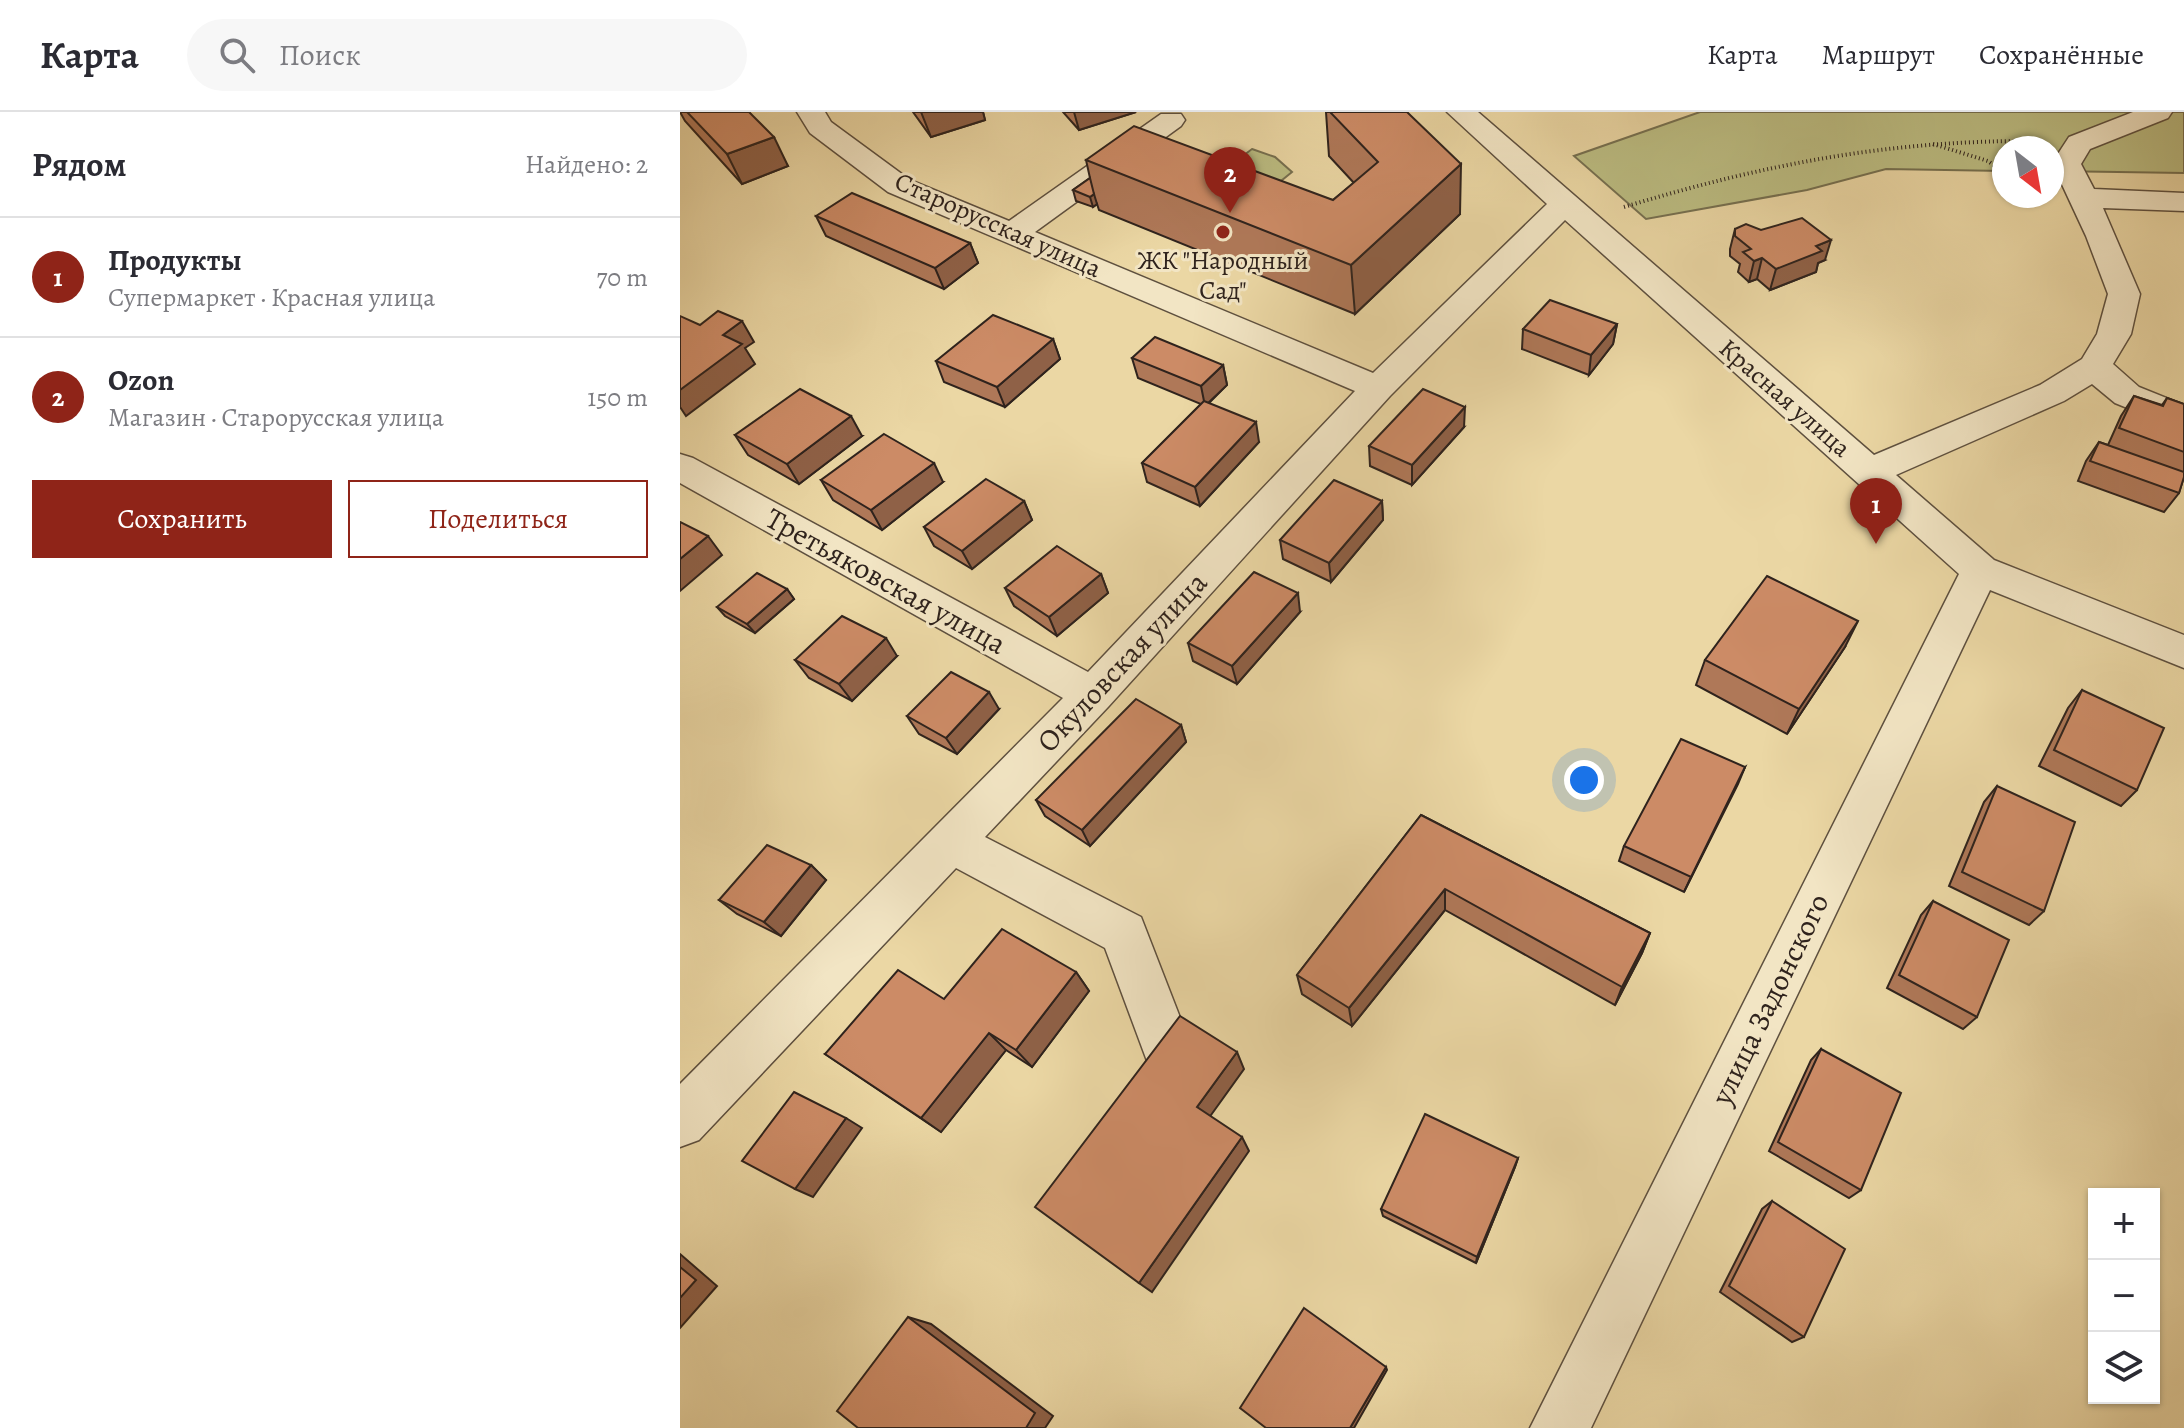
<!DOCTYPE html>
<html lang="ru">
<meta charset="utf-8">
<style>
:root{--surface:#fff;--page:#f7f7f7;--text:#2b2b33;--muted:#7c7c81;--line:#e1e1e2;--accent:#8f2418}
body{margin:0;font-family:Alegreya,serif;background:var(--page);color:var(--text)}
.controls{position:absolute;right:24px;bottom:24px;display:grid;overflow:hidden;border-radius:0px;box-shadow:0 2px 6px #0004}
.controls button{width:72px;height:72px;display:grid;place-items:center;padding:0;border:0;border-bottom:2px solid var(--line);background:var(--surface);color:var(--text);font:40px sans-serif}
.compass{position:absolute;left:1312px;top:24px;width:72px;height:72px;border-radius:50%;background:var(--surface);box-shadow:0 2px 6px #0004;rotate:149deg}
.you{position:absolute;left:904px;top:668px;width:28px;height:28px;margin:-20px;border:6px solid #fff;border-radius:50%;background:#1a73e8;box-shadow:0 0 0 12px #1a73e833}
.badge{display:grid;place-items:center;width:52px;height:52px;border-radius:50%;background:var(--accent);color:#fff;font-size:26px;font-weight:700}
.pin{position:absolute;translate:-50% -66px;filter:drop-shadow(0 2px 4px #0008)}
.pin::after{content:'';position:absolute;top:42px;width:28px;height:24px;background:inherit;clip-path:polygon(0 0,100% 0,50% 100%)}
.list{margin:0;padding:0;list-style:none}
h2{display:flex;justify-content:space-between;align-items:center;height:104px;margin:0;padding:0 32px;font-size:34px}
h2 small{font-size:26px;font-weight:400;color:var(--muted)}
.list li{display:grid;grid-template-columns:52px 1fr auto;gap:24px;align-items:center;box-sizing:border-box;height:120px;padding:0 32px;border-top:2px solid var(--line)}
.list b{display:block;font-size:30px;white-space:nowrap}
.list p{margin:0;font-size:26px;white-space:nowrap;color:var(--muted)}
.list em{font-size:26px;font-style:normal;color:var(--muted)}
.actions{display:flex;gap:16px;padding:24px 32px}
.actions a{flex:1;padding:18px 0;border:2px solid var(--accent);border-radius:0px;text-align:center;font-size:28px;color:var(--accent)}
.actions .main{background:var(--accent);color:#fff}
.icon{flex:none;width:44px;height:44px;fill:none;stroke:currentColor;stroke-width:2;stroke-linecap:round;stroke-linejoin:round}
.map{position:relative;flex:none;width:1504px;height:1316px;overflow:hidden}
header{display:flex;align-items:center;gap:48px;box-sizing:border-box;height:112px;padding:0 40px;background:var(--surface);border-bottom:2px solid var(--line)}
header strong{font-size:38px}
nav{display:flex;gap:44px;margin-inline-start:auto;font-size:28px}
.search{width:560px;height:72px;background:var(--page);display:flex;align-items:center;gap:20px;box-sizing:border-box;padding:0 28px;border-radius:44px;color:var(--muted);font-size:30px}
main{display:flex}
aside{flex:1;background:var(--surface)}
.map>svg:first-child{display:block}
.green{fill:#bcbd82;stroke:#767050;stroke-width:2}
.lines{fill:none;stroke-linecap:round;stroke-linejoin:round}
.minor-casing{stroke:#5e503f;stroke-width:3}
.path{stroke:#2f231d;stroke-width:4;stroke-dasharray:1 3;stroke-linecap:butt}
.minor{fill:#f2e5c4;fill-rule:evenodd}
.wall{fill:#af7858;stroke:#2f231d;stroke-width:2}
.shaded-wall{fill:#8f6147;stroke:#2f231d;stroke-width:2}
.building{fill:#cc8b66;stroke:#2f231d;stroke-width:2}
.poi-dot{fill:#8f2418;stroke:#f2e5c4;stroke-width:3}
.labels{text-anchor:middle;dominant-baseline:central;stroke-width:6;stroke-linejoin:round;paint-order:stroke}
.far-street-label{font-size:26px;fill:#2f231d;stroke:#f2e5c4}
.far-poi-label{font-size:26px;fill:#2f231d;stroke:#f2e5c4}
.street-label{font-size:30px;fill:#2f231d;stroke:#f2e5c4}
</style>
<header>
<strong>Карта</strong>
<div class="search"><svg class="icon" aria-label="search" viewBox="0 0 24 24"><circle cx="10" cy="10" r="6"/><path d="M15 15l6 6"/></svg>Поиск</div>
<nav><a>Карта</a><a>Маршрут</a><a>Сохранённые</a></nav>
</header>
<main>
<aside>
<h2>Рядом<small>Найдено: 2</small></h2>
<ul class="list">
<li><span class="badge">1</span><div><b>Продукты</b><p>Супермаркет · Красная улица</p></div><em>70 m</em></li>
<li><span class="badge">2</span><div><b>Ozon</b><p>Магазин · Старорусская улица</p></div><em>150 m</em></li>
</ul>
<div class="actions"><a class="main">Сохранить</a><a>Поделиться</a></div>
</aside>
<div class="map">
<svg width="1504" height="1316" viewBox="0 0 1504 1316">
<rect width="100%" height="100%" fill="#ebd7a4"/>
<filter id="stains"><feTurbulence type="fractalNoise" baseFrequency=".0025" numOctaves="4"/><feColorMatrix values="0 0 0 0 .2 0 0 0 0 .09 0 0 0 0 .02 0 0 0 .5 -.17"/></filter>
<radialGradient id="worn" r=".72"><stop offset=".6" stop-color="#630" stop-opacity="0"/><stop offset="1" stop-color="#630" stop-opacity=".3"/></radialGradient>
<g class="green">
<polygon points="1020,0 1504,0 1504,61 1372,59 1372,36 1324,36 1324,59 1206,57 1127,78 966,107 894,44"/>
<polygon points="572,37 595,45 612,60 591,77 543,59"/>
</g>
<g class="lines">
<g class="minor-casing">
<polygon id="minor" points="117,0 145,0 151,10 230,68 329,109 481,2 501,2 505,8 501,14 355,120 693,261 867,92 767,0 798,0 1194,343 1360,273 1402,247 1417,222 1428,182 1406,124 1372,51 1389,25 1453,0 1492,0 1488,6 1410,37 1401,52 1414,77 1504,81 1504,99 1423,96 1460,182 1451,222 1433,252 1459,275 1504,293 1504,319 1435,291 1412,272 1384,289 1216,363 1314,448 1504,523 1504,556 1310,478 911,1316 850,1316 1279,462 885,108 710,284 428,595 305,725 461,805 513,939 506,957 488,964 470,957 425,836 276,756 19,1028 0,1035 0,972 383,586 0,371 0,342 13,346 408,560 675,279 208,80 130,21"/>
</g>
<g class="path">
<polyline points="1253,32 1308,49 1324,61"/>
<path d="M944,95C1086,52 1209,28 1358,29"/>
</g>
<use href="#minor" class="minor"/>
</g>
<g class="wall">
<polygon points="0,0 69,0 108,54 62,72 5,9"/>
<polygon points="233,0 303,0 305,8 251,25"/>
<polygon points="383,0 456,0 399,18"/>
<polygon points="646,0 727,0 780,102 675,202 419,98 417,92 413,95 396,89 393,78 410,66 406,48 653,88 674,71 649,44"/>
<polygon points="136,104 290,131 298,151 264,177 146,124"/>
<polygon points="1055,117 1145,148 1138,151 1136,160 1090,178 1077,167 1069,170 1058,160 1060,152 1050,144 1050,137"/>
<polygon points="937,212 933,232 909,263 842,237 843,217"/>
<polygon points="373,227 380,247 325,295 264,270 256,249"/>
<polygon points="452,246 543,253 547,273 529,291 579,330 520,394 467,370 462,351 521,292 458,266"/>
<polygon points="1454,284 1482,293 1487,286 1504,292 1504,365 1499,381 1484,400 1398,369 1406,349 1419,330 1428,333 1441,304"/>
<polygon points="784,315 732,373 690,354 689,334"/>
<polygon points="55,323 182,324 119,372 68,343"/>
<polygon points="141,368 263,370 202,418 153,388"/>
<polygon points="344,389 352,408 292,457 254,434 244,415"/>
<polygon points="702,389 703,408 651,470 603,447 600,428"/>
<polygon points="421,462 428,481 377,524 334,494 325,476"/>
<polygon points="107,477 114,487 75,521 45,504 37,495"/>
<polygon points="620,500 557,572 513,549 508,531"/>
<polygon points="1165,535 1107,622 1016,573 1025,548"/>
<polygon points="217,544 172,589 129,566 115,548"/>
<polygon points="1402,578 1457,678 1441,694 1359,654 1388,596"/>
<polygon points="319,597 277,642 239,622 227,604"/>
<polygon points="501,613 506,630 410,734 365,704 356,688"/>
<polygon points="1065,655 1004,780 939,749 944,734"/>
<polygon points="1317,674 1364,799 1349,813 1269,774 1304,690"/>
<polygon points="741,703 970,821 962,841 935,893 765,798 672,914 622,882 617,863"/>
<polygon points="131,753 146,768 101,824 57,802 39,788"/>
<polygon points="1253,789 1297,905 1283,917 1207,876 1241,803"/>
<polygon points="396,860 409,879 352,955 326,938 261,1020 145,942 264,887"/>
<polygon points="1141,937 1181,1078 1169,1086 1089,1039 1131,948"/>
<polygon points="838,1046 835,1055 796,1151 703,1104 701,1097"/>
<polygon points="1092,1089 1124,1225 1112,1230 1040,1180 1082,1097"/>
</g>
<g class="shaded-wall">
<polygon points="241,0 303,0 305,8 251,25"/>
<polygon points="394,0 456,0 399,18"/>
<polygon points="94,25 108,54 62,72 47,42"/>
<polygon points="781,52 780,102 675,202 671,153"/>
<polygon points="414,82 417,92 413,95 410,85"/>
<polygon points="1151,128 1145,148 1138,151 1136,160 1090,178 1096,157 1136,134"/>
<polygon points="290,131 298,151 264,177 255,156"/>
<polygon points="1082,146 1077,167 1069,170 1074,149"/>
<polygon points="62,209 74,230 65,236 75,252 6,304 0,295 0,278 43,223"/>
<polygon points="937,212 933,232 909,263 911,243"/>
<polygon points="373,227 380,247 325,295 317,275"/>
<polygon points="543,253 547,273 525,294 521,274"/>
<polygon points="785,295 784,315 732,373 732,353"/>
<polygon points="171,304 182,324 119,372 107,352"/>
<polygon points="576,310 579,330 520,394 515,375"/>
<polygon points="254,351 263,370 202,418 191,398"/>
<polygon points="344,389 352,408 292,457 282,439"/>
<polygon points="702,389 703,408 651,470 649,451"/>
<polygon points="28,424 42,443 0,479 0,447"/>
<polygon points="421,462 428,481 377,524 369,505"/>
<polygon points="107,477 114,487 75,521 67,512"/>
<polygon points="618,481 620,500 557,572 552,554"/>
<polygon points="1178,509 1165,535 1107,622 1119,597"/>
<polygon points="206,526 217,544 172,589 159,572"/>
<polygon points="309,580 319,597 277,642 266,626"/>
<polygon points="501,613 506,630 410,734 402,718"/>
<polygon points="1065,655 1058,672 1004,780 1011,765"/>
<polygon points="131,753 146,768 101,824 84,810"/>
<polygon points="765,777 765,798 672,914 669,896"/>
<polygon points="970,821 962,841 935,893 942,875"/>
<polygon points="396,860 409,879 352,955 336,938"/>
<polygon points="309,921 326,938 261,1020 241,1006"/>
<polygon points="557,940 564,957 526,1010 517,995"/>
<polygon points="166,1006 182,1016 133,1085 115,1077"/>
<polygon points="562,1025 569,1039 472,1180 459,1171"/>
<polygon points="838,1046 835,1055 796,1151 797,1145"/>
<polygon points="0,1142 37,1174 0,1216"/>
<polygon points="228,1205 251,1212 373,1304 365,1316 346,1316"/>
<polygon points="706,1255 707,1258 674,1316 670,1316"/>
</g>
<g class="building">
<polygon points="7,0 69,0 94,25 47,42"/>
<polygon points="650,0 727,0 781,52 671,153 406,48 454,14 653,88 698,50"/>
<polygon points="410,66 414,82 410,85 393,78"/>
<polygon points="172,81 290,131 255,156 136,104"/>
<polygon points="1122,106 1151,128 1136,134 1142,139 1096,157 1082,146 1074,149 1063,140 1071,137 1055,124 1055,117 1066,112 1081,118"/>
<polygon points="870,188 937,212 911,243 843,217"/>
<polygon points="38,199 62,209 43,223 62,232 0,278 0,204 20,213"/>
<polygon points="313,203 373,227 317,275 256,249"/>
<polygon points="475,225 543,253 521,274 452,246"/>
<polygon points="120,277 171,304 107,352 55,323"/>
<polygon points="743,277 785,295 732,353 689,334"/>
<polygon points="1454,284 1483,294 1487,286 1504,292 1504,340 1439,316"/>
<polygon points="524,289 576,310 515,375 462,351"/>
<polygon points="204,322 254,351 191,398 141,368"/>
<polygon points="1419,330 1504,360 1504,365 1499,381 1410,349"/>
<polygon points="306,367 344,389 282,439 244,415"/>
<polygon points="654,368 702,389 649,451 600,428"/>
<polygon points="0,410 28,424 0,447"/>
<polygon points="377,434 421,462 369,505 325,476"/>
<polygon points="574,460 618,481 552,554 508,531"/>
<polygon points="77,461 107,477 67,512 37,495"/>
<polygon points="1087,464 1178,509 1119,597 1025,548"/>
<polygon points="162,504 206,526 159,572 115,548"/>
<polygon points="271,560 309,580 266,626 227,604"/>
<polygon points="1402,578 1484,616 1457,678 1374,638"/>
<polygon points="456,587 501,613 402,718 356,688"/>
<polygon points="1001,627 1065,655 1011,765 944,734"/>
<polygon points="1317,674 1395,710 1364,799 1282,760"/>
<polygon points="741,703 970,821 942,875 765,777 669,896 617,863"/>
<polygon points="87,733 131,753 84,810 39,788"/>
<polygon points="1253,789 1329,828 1297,905 1219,863"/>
<polygon points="322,817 396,860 336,938 309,921 241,1006 145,942 218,858 264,887"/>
<polygon points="500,904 557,940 517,995 562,1025 459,1171 355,1095"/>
<polygon points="1141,937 1221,981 1181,1078 1098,1030"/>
<polygon points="114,980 166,1006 115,1077 62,1049"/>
<polygon points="745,1002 838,1046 797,1145 701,1097"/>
<polygon points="1092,1089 1165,1137 1124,1225 1049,1174"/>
<polygon points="0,1155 16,1168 0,1186"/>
<polygon points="624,1196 706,1255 670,1316 586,1316 560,1296"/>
<polygon points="228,1205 355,1301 346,1316 178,1316 157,1299"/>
</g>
<circle class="poi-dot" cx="543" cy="120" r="8"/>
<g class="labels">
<g class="far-street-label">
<text transform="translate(318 113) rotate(24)">Старорусская улица</text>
<text transform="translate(1105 286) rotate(41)">Красная улица</text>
</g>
<g class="far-poi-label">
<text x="543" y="148">ЖК "Народный<tspan x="543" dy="30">Сад"</tspan></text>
</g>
<g class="street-label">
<text transform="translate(206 469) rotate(29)">Третьяковская улица</text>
<text transform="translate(442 550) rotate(-47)">Окуловская улица</text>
<text transform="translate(1090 887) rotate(-64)">улица Задонского</text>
</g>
</g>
<rect width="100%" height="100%" filter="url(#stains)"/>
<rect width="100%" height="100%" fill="url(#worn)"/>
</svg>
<div class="controls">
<button>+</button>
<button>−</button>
<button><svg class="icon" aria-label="layers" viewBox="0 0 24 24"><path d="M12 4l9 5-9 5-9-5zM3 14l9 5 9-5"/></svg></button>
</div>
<svg class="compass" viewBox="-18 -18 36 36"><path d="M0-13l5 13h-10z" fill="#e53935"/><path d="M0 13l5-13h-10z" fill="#7c7c81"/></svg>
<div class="you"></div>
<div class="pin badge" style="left:1196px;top:432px">1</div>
<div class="pin badge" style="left:550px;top:101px">2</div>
</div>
</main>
